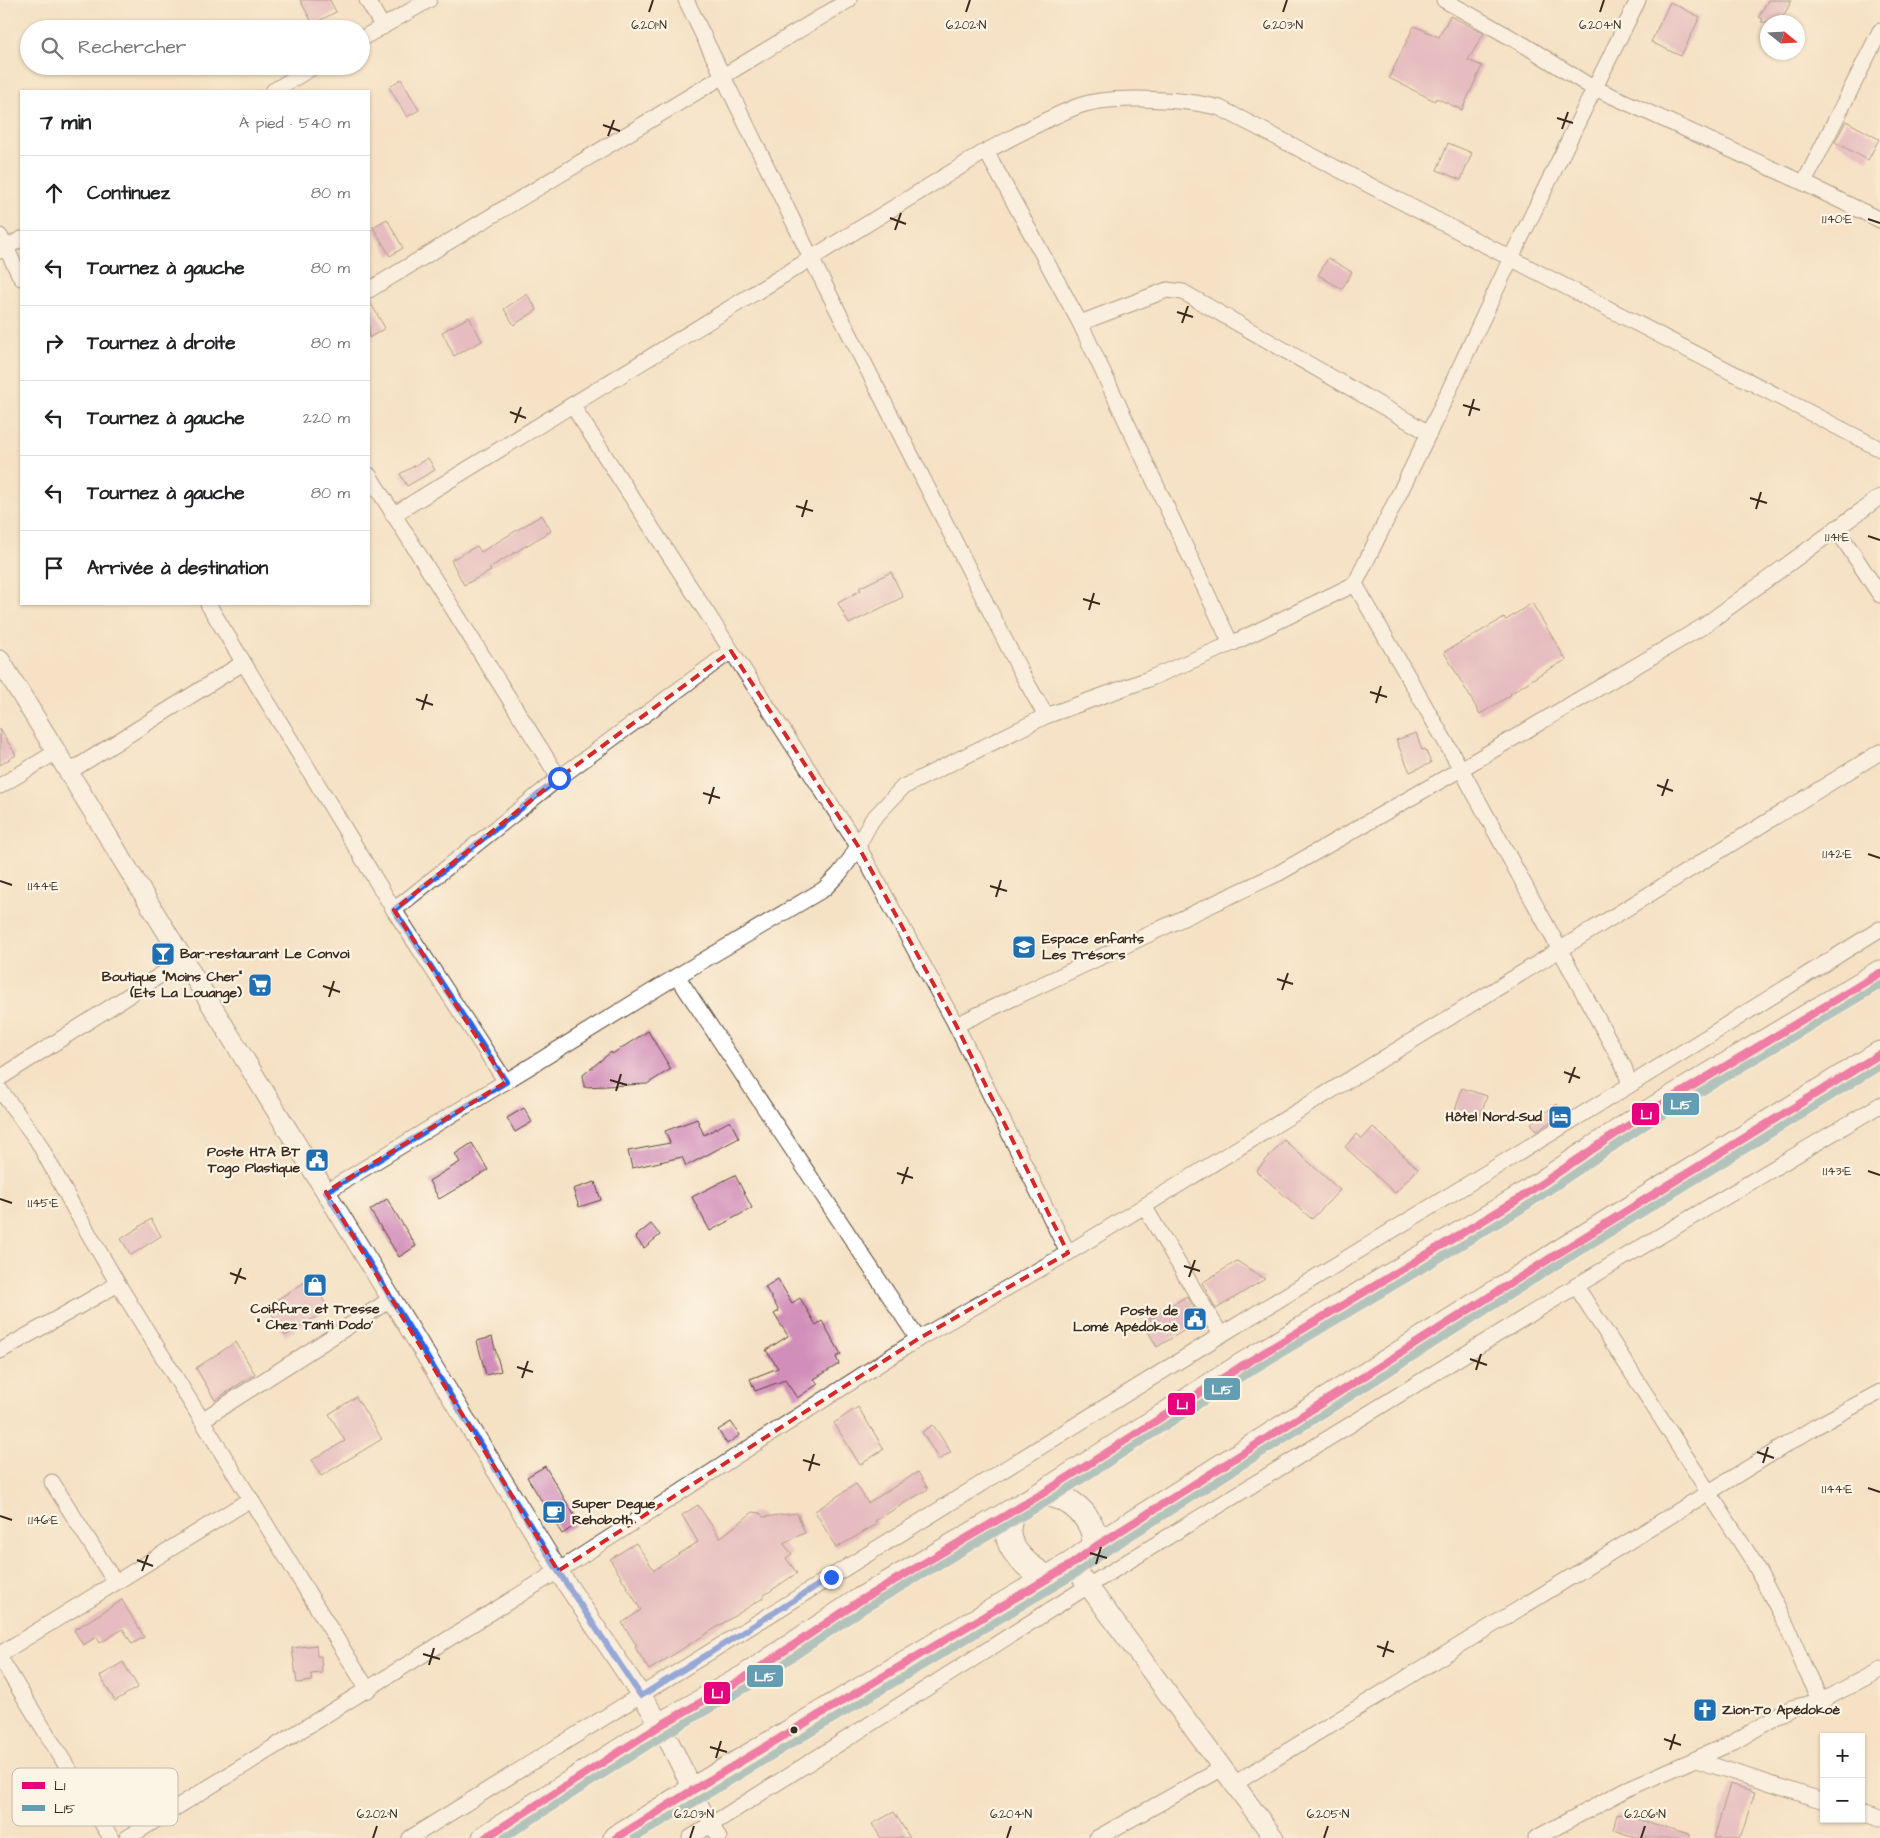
<!DOCTYPE html>
<html lang="fr">
<meta charset="utf-8">
<style>
:root{--surface:#fff;--page:#f2f2f2;--text:#202124;--muted:#757577;--line:#e0e0e0}
body{margin:0;font-family:"Architects Daughter",sans-serif;background:var(--page);color:var(--text)}
.controls{position:absolute;right:15px;bottom:15px;display:grid;overflow:hidden;border-radius:0px;box-shadow:0 1px 4px #0004}
.controls button{width:45px;height:45px;display:grid;place-items:center;padding:0;border:0;border-bottom:1px solid var(--line);background:var(--surface);color:var(--text);font:25px sans-serif}
.compass{position:absolute;left:1760px;top:15px;width:45px;height:45px;border-radius:50%;background:var(--surface);box-shadow:0 1px 4px #0004;rotate:108deg}
.stop{position:absolute;width:15px;height:15px;margin:-11px;border:4px solid #2563eb;border-radius:50%;background:#fff}
.stop.end{background:#2563eb;border-color:#fff;box-shadow:0 1px 5px #0008}
.list{margin:0;padding:0;list-style:none}
h2{display:flex;justify-content:space-between;align-items:center;height:65px;margin:0;padding:0 20px;font-size:21px}
h2 small{font-size:16px;font-weight:400;color:var(--muted)}
.list li{display:grid;grid-template-columns:32px 1fr auto;gap:15px;align-items:center;box-sizing:border-box;height:75px;padding:0 20px;border-top:1px solid var(--line)}
.list b{display:block;font-size:19px;white-space:nowrap}
.list em{font-size:16px;font-style:normal;color:var(--muted)}
.icon{flex:none;width:28px;height:28px;fill:none;stroke:currentColor;stroke-width:2;stroke-linecap:round;stroke-linejoin:round}
.map{position:relative;flex:none;width:1880px;height:1838px;overflow:hidden}
.search{position:absolute;background:var(--surface);box-shadow:0 1px 4px #0004;left:20px;top:20px;width:350px;height:55px;display:flex;align-items:center;gap:12px;box-sizing:border-box;padding:0 18px;border-radius:28px;color:var(--muted);font-size:19px}
.panel{position:absolute;background:var(--surface);box-shadow:0 1px 4px #0004;left:20px;top:90px;width:350px;height:515px;border-radius:0px}
.map>svg:first-child{display:block}
.building{fill:#d28eba}
.lines{fill:none;stroke-linecap:round;stroke-linejoin:round}
.minor-casing{stroke:#574537;stroke-width:17}
.tertiary-casing{stroke:#574537;stroke-width:21}
.trunk-casing{stroke:#574537;stroke-width:27}
.minor{stroke:#fff;stroke-width:15}
.tertiary{stroke:#fff;stroke-width:19}
.trunk{stroke:#fff;stroke-width:25}
.bus-1-casing{stroke:#fcf5e5;stroke-width:11}
.bus-2-casing{stroke:#fcf5e5;stroke-width:11}
.bus-1{stroke:#e5007d;stroke-width:8}
.bus-2{stroke:#639eb2;stroke-width:8}
.route{stroke:#2563eb;stroke-width:6}
.marked{fill:none;stroke:#d62828;stroke-width:4;stroke-dasharray:10 6;stroke-linejoin:round}
.ticks{fill:none;stroke:#3b2a1e;stroke-width:2}
.bus-dot{fill:#3b2a1e;stroke:#fcf5e5;stroke-width:2}
.labels{text-anchor:middle;dominant-baseline:central;stroke-width:4.5;stroke-linejoin:round;paint-order:stroke}
.poi-label{font-size:14px;font-weight:bold;fill:#3b2a1e;stroke:#fcf5e5;text-anchor:start}
.key{fill:#fcf5e5;stroke:#c2b8a9;stroke-width:1}
.key-label{font-size:14px;fill:#3b2a1e}
.ticks-label{font-size:12px;text-anchor:middle;fill:#3b2a1e;stroke:#fcf5e5;stroke-width:4.5;stroke-linejoin:round;paint-order:stroke}
.line-badge{stroke:#fcf5e5;stroke-width:2}
.badge-label{font-size:14px;text-anchor:middle;font-weight:bold;fill:#fff}
</style>
<div class="map">
<svg width="1880" height="1838" viewBox="0 0 1880 1838">
<rect width="100%" height="100%" fill="#fcf5e5"/>
<filter id="ink" filterUnits="userSpaceOnUse"><feTurbulence type="fractalNoise" baseFrequency=".02" numOctaves="2"/><feDisplacementMap in="SourceGraphic" scale="10" xChannelSelector="R" yChannelSelector="G"/><feConvolveMatrix kernelMatrix="1 2 1 2 8 2 1 2 1" color-interpolation-filters="sRGB"/></filter>
<filter id="wash" filterUnits="userSpaceOnUse"><feTurbulence type="fractalNoise" baseFrequency=".0096" numOctaves="4" result="noise"/><feDisplacementMap in="SourceGraphic" scale="20" xChannelSelector="R" yChannelSelector="G"/><feGaussianBlur stdDeviation="1.12" result="paint"/><feColorMatrix in="noise" values="0 0 0 0 0 0 0 0 0 0 0 0 0 0 0 0 0 1.4 0 .05"/><feComposite in="paint" operator="in"/></filter>
<g filter="url(#wash)">
<rect width="100%" height="100%" fill="#f5e1c4"/>
<g id="blocks">
<g class="building">
<polygon points="300,0 330,0 336,12 313,24"/>
<polygon points="1768,0 1792,0 1780,22 1761,22 1763,19 1759,17"/>
<polygon points="1670,2 1700,17 1681,56 1651,42"/>
<polygon points="1450,16 1484,33 1468,60 1482,66 1462,110 1436,98 1435,101 1389,78 1414,26 1439,37"/>
<polygon points="401,79 419,110 407,117 389,87"/>
<polygon points="1846,121 1879,139 1868,160 1835,142"/>
<polygon points="1448,143 1472,153 1461,180 1437,170"/>
<polygon points="387,219 403,248 390,256 373,227"/>
<polygon points="1328,258 1352,272 1342,289 1318,275"/>
<polygon points="527,294 537,310 514,325 504,309"/>
<polygon points="369,300 385,328 369,338"/>
<polygon points="469,317 482,341 454,356 442,332"/>
<polygon points="428,458 435,470 407,486 400,474"/>
<polygon points="542,515 551,531 489,568 491,571 464,585 451,560 477,546 481,552"/>
<polygon points="891,572 903,597 849,624 838,603 861,590 859,588"/>
<polygon points="1532,603 1566,660 1539,675 1510,694 1511,695 1480,714 1444,652 1504,618 1506,620"/>
<polygon points="0,729 16,755 0,765"/>
<polygon points="1416,733 1422,750 1425,749 1431,763 1410,772 1396,740"/>
<polygon points="648,1031 671,1069 647,1084 584,1087 583,1075 611,1052 612,1054"/>
<polygon points="1462,1088 1487,1096 1479,1119 1455,1111"/>
<polygon points="1557,1104 1564,1114 1536,1131 1531,1123"/>
<polygon points="524,1108 532,1122 515,1132 507,1118"/>
<polygon points="697,1119 704,1135 730,1121 739,1138 686,1166 682,1157 632,1168 628,1151 670,1143 665,1131"/>
<polygon points="1373,1127 1418,1169 1395,1193 1345,1147 1356,1134 1362,1139"/>
<polygon points="1284,1140 1340,1190 1312,1219 1256,1171"/>
<polygon points="472,1143 488,1170 439,1199 429,1181 460,1162 455,1154"/>
<polygon points="735,1175 752,1208 710,1231 692,1197"/>
<polygon points="595,1182 601,1200 579,1207 573,1189"/>
<polygon points="387,1199 416,1246 399,1257 370,1210"/>
<polygon points="151,1219 161,1236 131,1255 121,1239"/>
<polygon points="651,1224 660,1235 644,1248 635,1237"/>
<polygon points="1237,1261 1265,1279 1216,1309 1202,1283"/>
<polygon points="310,1279 329,1309 285,1336 267,1306"/>
<polygon points="778,1279 792,1303 800,1298 816,1325 822,1321 841,1354 836,1357 839,1364 814,1379 818,1384 797,1398 785,1380 755,1391 750,1379 778,1368 766,1350 788,1336 774,1314 779,1311 765,1287"/>
<polygon points="1187,1296 1201,1320 1157,1347 1143,1323"/>
<polygon points="492,1337 501,1371 486,1375 477,1341"/>
<polygon points="236,1342 255,1374 215,1400 196,1368"/>
<polygon points="356,1397 382,1439 321,1476 312,1460 345,1441 329,1414"/>
<polygon points="858,1407 884,1449 860,1465 834,1423"/>
<polygon points="731,1422 740,1435 727,1444 718,1430"/>
<polygon points="933,1425 951,1452 939,1460 922,1432"/>
<polygon points="545,1466 579,1523 562,1534 527,1477"/>
<polygon points="918,1472 928,1489 875,1521 877,1524 836,1548 815,1511 856,1484 868,1503"/>
<polygon points="698,1505 720,1538 753,1512 760,1513 763,1517 797,1513 805,1533 783,1543 792,1554 786,1558 797,1573 763,1596 763,1598 649,1670 635,1647 637,1646 622,1623 641,1610 610,1559 636,1543 654,1570 698,1542 682,1515"/>
<polygon points="122,1600 144,1637 132,1644 123,1629 100,1643 97,1637 83,1645 74,1630"/>
<polygon points="316,1645 317,1656 321,1656 322,1673 311,1674 312,1681 297,1683 292,1648"/>
<polygon points="123,1662 138,1687 115,1701 100,1676"/>
<polygon points="1730,1784 1755,1792 1740,1838 1714,1838"/>
<polygon points="894,1812 910,1838 881,1838 872,1824"/>
<polygon points="1617,1813 1689,1834 1689,1838 1638,1838 1613,1830"/>
</g>
</g>
</g>
<g filter="url(#ink)">
<use href="#blocks" fill-opacity="0" stroke="#574537" stroke-width="1"/>
<g class="lines">
<g class="minor-casing">
<g id="minor">
<polyline points="367,0 383,27"/>
<polyline points="686,0 811,258 1022,674 1046,716"/>
<polyline points="1444,0 1526,46 1588,85 1804,183 1880,220"/>
<polyline points="361,39 429,0"/>
<polyline points="273,91 315,66"/>
<polyline points="986,151 1080,323 1231,644"/>
<polyline points="1804,183 1880,31"/>
<polyline points="0,236 21,278"/>
<polyline points="0,251 21,239"/>
<polyline points="369,290 849,0"/>
<polyline points="1080,323 1167,290 1183,292 1429,433"/>
<polyline points="572,405 858,846 956,1025 1068,1253"/>
<polyline points="369,475 559,778"/>
<path d="M393,515L986,151C1016,136 1045,119 1076,107C1108,94 1186,99 1220,108L1880,449"/>
<polyline points="1836,528 1880,595"/>
<polyline points="208,604 394,910 506,1082"/>
<polyline points="69,772 243,663"/>
<polyline points="0,786 56,752"/>
<polyline points="394,910 559,778 731,651"/>
<polyline points="677,976 918,1339"/>
<polyline points="956,1025 1279,873 1461,769 1702,627 1880,497"/>
<polyline points="0,1078 184,960"/>
<polyline points="1630,1085 1624,1067 1461,769 1355,584 1429,433 1511,258 1638,0"/>
<polyline points="0,1090 37,1140 75,1210 118,1284 368,1690"/>
<polyline points="326,1192 677,976 824,889 839,874 851,858 872,820 903,787 1046,716 1146,680 1231,644 1355,584"/>
<polyline points="1144,1206 1221,1335"/>
<polyline points="1576,1286 1753,1561 1786,1624 1805,1669 1821,1701"/>
<polyline points="0,1351 118,1284"/>
<polyline points="202,1420 391,1299"/>
<polyline points="52,1482 115,1582"/>
<polyline points="0,1654 251,1499"/>
<polyline points="0,1658 111,1838"/>
<polyline points="1696,1760 1824,1801"/>
<polyline points="1234,1784 1815,1427 1880,1392"/>
<polyline points="693,1790 719,1838"/>
<polyline points="1861,1813 1880,1819"/>
<polyline points="127,1838 558,1571 918,1339 1068,1253 1880,752"/>
<polyline points="410,1838 1221,1335 1630,1085 1880,929"/>
<polyline points="690,1838 1088,1586 1576,1286 1880,1105"/>
<polyline points="1097,1838 1223,1768"/>
<polyline points="1536,1838 1627,1789 1734,1742 1791,1708 1821,1701 1880,1670"/>
</g>
</g>
<g class="tertiary-casing">
<g id="tertiary">
<polyline points="0,660 558,1571 661,1725 693,1790"/>
<polyline points="1072,1564 1274,1838"/>
</g>
</g>
<g class="trunk-casing">
<g id="trunk">
<path d="M1042,1494C1069,1494 1097,1519 1095,1547"/>
<path d="M1012,1512C1010,1518 1008,1524 1008,1531C1008,1552 1031,1569 1047,1578"/>
<polyline points="485,1838 661,1725 744,1678 861,1600 1042,1494 1240,1367 1517,1200 1641,1117 1880,973"/>
<polyline points="616,1838 693,1790 1072,1564 1095,1547 1557,1254 1880,1054"/>
</g>
</g>
<use href="#minor" class="minor"/>
<use href="#tertiary" class="tertiary"/>
<use href="#trunk" class="trunk"/>
<g class="bus-1-casing">
<g id="bus-1">
<polyline points="485,1838 661,1725 744,1678 861,1600 1042,1494 1240,1367 1517,1200 1641,1117 1880,973"/>
<polyline points="616,1838 693,1790 1072,1564 1095,1547 1557,1254 1880,1054"/>
</g>
</g>
<g class="bus-2-casing">
<g id="bus-2">
<polyline points="504,1838 666,1734 750,1686 866,1608 1047,1502 1245,1375 1522,1209 1646,1125 1880,985"/>
<polyline points="635,1838 1077,1573 1101,1555 1562,1262 1880,1066"/>
</g>
</g>
<use href="#bus-1" class="bus-1"/>
<use href="#bus-2" class="bus-2"/>
</g>
</g>
<g class="lines" filter="url(#ink)">
<polyline class="route" points="559,778 394,910 506,1082 326,1192 558,1571 641,1696 831,1577"/>
</g>
<path d="M0 0H1880V1838H0ZM731,651L858,846L956,1025L1068,1253L918,1339L558,1571L326,1192L506,1082L394,910L559,778Z" fill="#f5e1c4" fill-opacity=".55" fill-rule="evenodd"/>
<path class="marked" d="M731,651L858,846L956,1025L1068,1253L918,1339L558,1571L326,1192L506,1082L394,910L559,778Z"/>
<path class="ticks" d="M649,12L653,0M966,12L970,0M1283,12L1287,0M1600,12L1604,0M1557,118L1573,123M603,125L620,131M1562,129L1568,112M608,136L614,120M890,218L906,224M1868,219L1880,223M895,230L901,213M1177,312L1193,317M1182,323L1188,306M1463,405L1480,410M510,412L526,418M1469,416L1474,399M515,423L521,407M1750,498L1767,503M796,506L813,511M1756,509L1761,492M802,517L807,500M1868,536L1880,540M1083,599L1100,604M1089,610L1094,593M1370,692L1387,697M416,699L433,705M1376,703L1381,686M422,710L427,694M1657,785L1673,791M703,793L720,798M1662,796L1668,779M709,804L714,787M1868,854L1880,858M0,881L12,885M990,886L1007,891M996,897L1001,880M1277,979L1293,984M323,986L340,992M1282,990L1288,973M329,997L334,981M1564,1072L1580,1078M610,1080L627,1085M1569,1083L1575,1067M616,1091L621,1074M1868,1171L1880,1175M897,1173L913,1178M902,1184L908,1167M0,1199L12,1203M1184,1266L1200,1271M230,1273L246,1279M1189,1277L1195,1260M235,1284L241,1268M1470,1359L1487,1365M517,1367L533,1372M1476,1370L1481,1354M522,1378L528,1361M1757,1452L1774,1458M803,1460L820,1465M1763,1463L1768,1447M809,1471L814,1454M1868,1488L1880,1492M0,1516L12,1520M1090,1553L1107,1558M137,1560L153,1566M1096,1564L1101,1547M142,1571L148,1555M1377,1646L1394,1652M423,1654L440,1659M1383,1657L1388,1641M429,1665L434,1648M1664,1739L1681,1745M710,1747L727,1752M1670,1750L1675,1734M716,1758L721,1741M373,1838L377,1826M690,1838L694,1826M1007,1838L1011,1826M1324,1838L1328,1826M1641,1838L1645,1826"/>
<defs>
<g id="school-square" transform="scale(1.25)"><rect x="-9" y="-9" width="18" height="18" rx="4" fill="#1f6fb2" stroke="#fcf5e5"/><path d="M0-5L7-2L0 1L-7-2ZM-4 1L0 2.5L4 1V4Q0 6-4 4Z" fill="#fff"/></g>
<g id="bar-square" transform="scale(1.25)"><rect x="-9" y="-9" width="18" height="18" rx="4" fill="#1f6fb2" stroke="#fcf5e5"/><path d="M-6-5H6L.8 .8V4.5H3.5V6h-7V4.5H-.8V.8Z" fill="#fff"/></g>
<g id="supermarket-square" transform="scale(1.25)"><rect x="-9" y="-9" width="18" height="18" rx="4" fill="#1f6fb2" stroke="#fcf5e5"/><path d="M-6-5.5h2.5l.6 2H6L4.5 2H-2.5L-4.4-4H-6ZM-1.5 3.2a1.3 1.3 0 1 0 .1 0ZM3 3.2a1.3 1.3 0 1 0 .1 0Z" fill="#fff"/></g>
<g id="hotel-square" transform="scale(1.25)"><rect x="-9" y="-9" width="18" height="18" rx="4" fill="#1f6fb2" stroke="#fcf5e5"/><path d="M-6-4.5h1.5V1H6V5H4.5V3h-9V5H-6ZM-4 0a1.8 1.8 0 1 1 3.6 0ZM.5 0V-2.5h3Q6-2.5 6 0Z" fill="#fff"/></g>
<g id="civic-square" transform="scale(1.25)"><rect x="-9" y="-9" width="18" height="18" rx="4" fill="#1f6fb2" stroke="#fcf5e5"/><path d="M-.6-6.5H3V-4.5H.6V-3L4-1V1h2V6H-6V1h2V-1L-.6-3ZM-1.2 2.5V6h2.4V2.5Z" fill="#fff"/></g>
<g id="shop-square" transform="scale(1.25)"><rect x="-9" y="-9" width="18" height="18" rx="4" fill="#1f6fb2" stroke="#fcf5e5"/><path d="M-5-2.5h2.3a2.7 3.5 0 0 1 5.4 0H5L5.5 6h-11ZM-1.5-2.5h3a1.5 2.3 0 0 0-3 0Z" fill="#fff"/></g>
<g id="cafe-square" transform="scale(1.25)"><rect x="-9" y="-9" width="18" height="18" rx="4" fill="#1f6fb2" stroke="#fcf5e5"/><path d="M-5.5-4.5H6V0H3Q3 3.5 0 3.5H-2.5Q-5.5 3.5-5.5 0ZM3-3.2v2h1.7v-2ZM-6 4.5H4V6H-6Z" fill="#fff"/></g>
<g id="church-square" transform="scale(1.25)"><rect x="-9" y="-9" width="18" height="18" rx="4" fill="#1f6fb2" stroke="#fcf5e5"/><path d="M-1.2-6h2.4v3.5h3.3v2.4h-3.3V6h-2.4V-.1h-3.3v-2.4h3.3Z" fill="#fff"/></g>
</defs>
<g fill-rule="evenodd">
<use href="#school-square" x="1024" y="947"/>
<use href="#bar-square" x="163" y="954"/>
<use href="#supermarket-square" x="260" y="985"/>
<use href="#hotel-square" x="1560" y="1117"/>
<use href="#civic-square" x="317" y="1160"/>
<use href="#shop-square" x="315" y="1285"/>
<use href="#civic-square" x="1195" y="1319"/>
<use href="#cafe-square" x="554" y="1512"/>
<use href="#church-square" x="1705" y="1710"/>
</g>
<circle class="bus-dot" cx="794" cy="1730" r="4.5"/>
<g class="labels">
<g class="poi-label">
<text x="1042" y="939">Espace enfants<tspan x="1042" dy="16">Les Trésors</tspan></text>
<text x="180" y="954">Bar-restaurant Le Convoi</text>
<text x="242" y="977" text-anchor="end">Boutique "Moins Cher"<tspan x="242" dy="16">(Ets La Louange)</tspan></text>
<text x="1542" y="1117" text-anchor="end">Hôtel Nord-Sud</text>
<text x="300" y="1152" text-anchor="end">Poste HTA BT<tspan x="300" dy="16">Togo Plastique</tspan></text>
<text x="315" y="1309" text-anchor="middle">Coiffure et Tresse<tspan x="315" dy="16">" Chez Tanti Dodo'</tspan></text>
<text x="1178" y="1311" text-anchor="end">Poste de<tspan x="1178" dy="16">Lomé Apédokoè</tspan></text>
<text x="572" y="1504">Super Degue<tspan x="572" dy="16">Rehoboth</tspan></text>
<text x="1722" y="1710">Zion-To Apédokoè</text>
</g>
</g>
<rect x="12" y="1768" width="166" height="58" rx="8" class="key"/>
<rect x="22" y="1782" width="23" height="7" fill="#e5007d"/>
<rect x="22" y="1805" width="23" height="6" fill="#639eb2"/>
<g class="key-label">
<text x="54" y="1790">L1</text>
<text x="54" y="1813">L15</text>
</g>
<g class="ticks-label">
<text x="649" y="29">6.201°N</text>
<text x="966" y="29">6.202°N</text>
<text x="1283" y="29">6.203°N</text>
<text x="1600" y="29">6.204°N</text>
<text x="1837" y="223">1.140°E</text>
<text x="1837" y="541">1.141°E</text>
<text x="1837" y="858">1.142°E</text>
<text x="43" y="890">1.144°E</text>
<text x="1837" y="1175">1.143°E</text>
<text x="43" y="1207">1.145°E</text>
<text x="1837" y="1493">1.144°E</text>
<text x="43" y="1524">1.146°E</text>
<text x="377" y="1818">6.202°N</text>
<text x="694" y="1818">6.203°N</text>
<text x="1011" y="1818">6.204°N</text>
<text x="1328" y="1818">6.205°N</text>
<text x="1645" y="1818">6.206°N</text>
</g>
<g class="line-badge">
<rect x="1662" y="1092" width="38" height="24" rx="5" fill="#639eb2"/>
<rect x="1631" y="1102" width="29" height="24" rx="5" fill="#e5007d"/>
<rect x="1203" y="1377" width="38" height="24" rx="5" fill="#639eb2"/>
<rect x="1167" y="1392" width="29" height="24" rx="5" fill="#e5007d"/>
<rect x="746" y="1664" width="38" height="24" rx="5" fill="#639eb2"/>
<rect x="703" y="1681" width="28" height="24" rx="5" fill="#e5007d"/>
</g>
<g class="badge-label">
<text x="1681" y="1109">L15</text>
<text x="1646" y="1119">L1</text>
<text x="1222" y="1394">L15</text>
<text x="1182" y="1409">L1</text>
<text x="765" y="1681">L15</text>
<text x="717" y="1698">L1</text>
</g>
</svg>
<div class="controls">
<button>+</button>
<button>−</button>
</div>
<svg class="compass" viewBox="-18 -18 36 36"><path d="M0-13l5 13h-10z" fill="#e53935"/><path d="M0 13l5-13h-10z" fill="#757577"/></svg>
<div class="stop" style="left:559px;top:778px"></div>
<div class="stop end" style="left:831px;top:1577px"></div>
<div class="search"><svg class="icon" aria-label="search" viewBox="0 0 24 24"><circle cx="10" cy="10" r="6"/><path d="M15 15l6 6"/></svg>Rechercher</div>
<section class="panel">
<h2>7 min<small>À pied · 540 m</small></h2>
<ul class="list">
<li><svg class="icon" aria-label="ahead" viewBox="0 0 24 24"><path d="M12 20V5M6 11l6-6 6 6"/></svg><div><b>Continuez</b></div><em>80 m</em></li>
<li><svg class="icon" aria-label="left" viewBox="0 0 24 24"><path d="M17 20v-9H6M10 6l-5 5 5 5"/></svg><div><b>Tournez à gauche</b></div><em>80 m</em></li>
<li><svg class="icon" aria-label="right" viewBox="0 0 24 24"><path d="M7 20v-9h11M14 6l5 5-5 5"/></svg><div><b>Tournez à droite</b></div><em>80 m</em></li>
<li><svg class="icon" aria-label="left" viewBox="0 0 24 24"><path d="M17 20v-9H6M10 6l-5 5 5 5"/></svg><div><b>Tournez à gauche</b></div><em>220 m</em></li>
<li><svg class="icon" aria-label="left" viewBox="0 0 24 24"><path d="M17 20v-9H6M10 6l-5 5 5 5"/></svg><div><b>Tournez à gauche</b></div><em>80 m</em></li>
<li><svg class="icon" aria-label="arrive" viewBox="0 0 24 24"><path d="M6 21V4h12l-3 4 3 4H6"/></svg><div><b>Arrivée à destination</b></div></li>
</ul>
</section>
</div>
